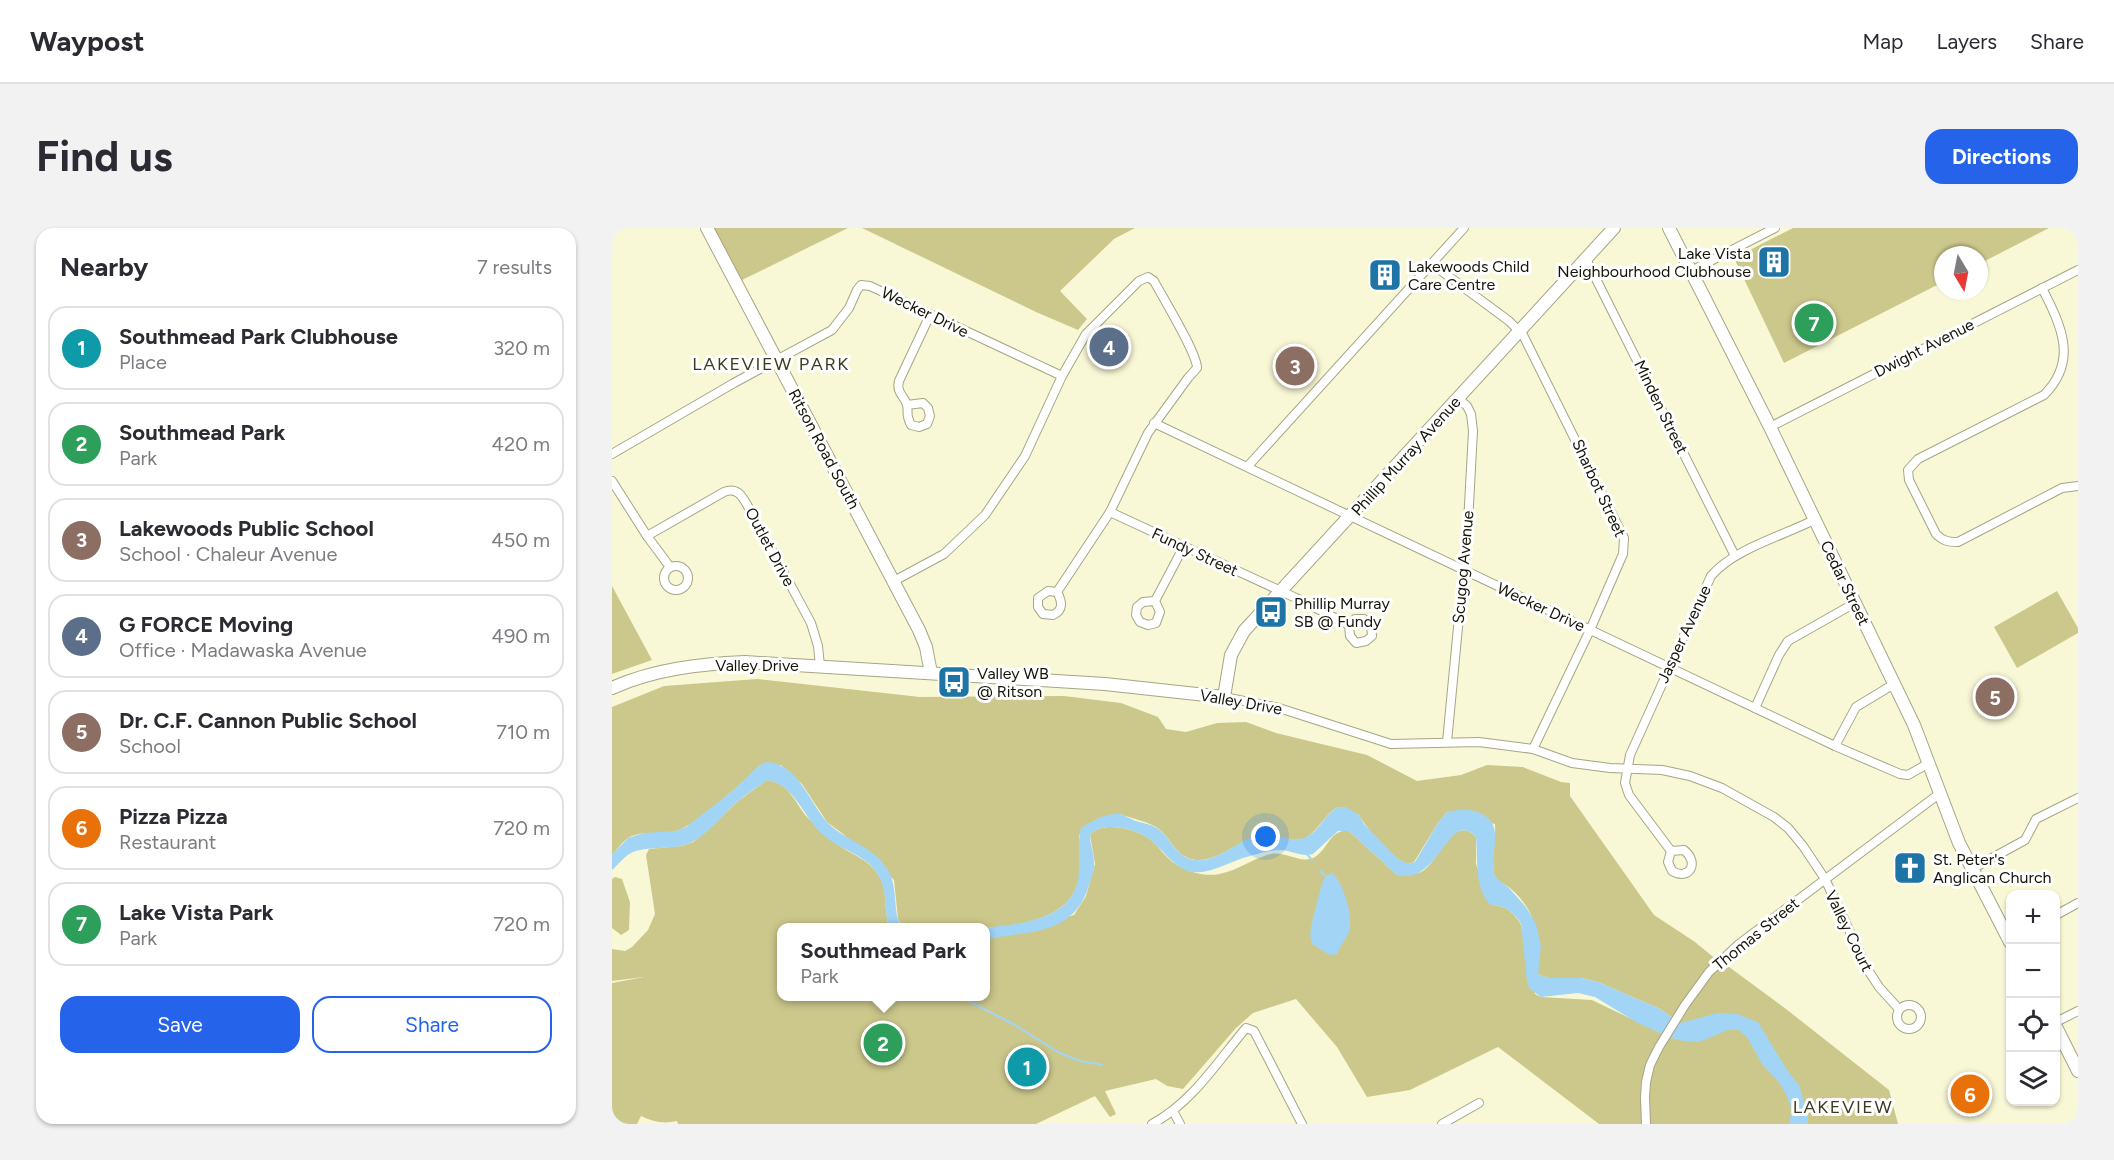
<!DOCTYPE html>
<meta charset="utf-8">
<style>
:root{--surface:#fff;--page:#f2f2f3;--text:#2b2b33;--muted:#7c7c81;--line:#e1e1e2;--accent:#2563eb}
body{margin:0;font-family:Figtree,sans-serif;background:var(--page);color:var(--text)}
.controls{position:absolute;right:18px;bottom:18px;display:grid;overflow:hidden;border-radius:12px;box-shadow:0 2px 4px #0004}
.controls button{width:54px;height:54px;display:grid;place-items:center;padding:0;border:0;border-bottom:2px solid var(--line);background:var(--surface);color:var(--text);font:30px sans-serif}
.compass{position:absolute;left:1322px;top:18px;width:54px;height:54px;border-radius:50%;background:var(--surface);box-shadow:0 2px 4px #0004;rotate:170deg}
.you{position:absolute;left:654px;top:609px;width:21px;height:21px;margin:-15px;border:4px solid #fff;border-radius:50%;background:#1a73e8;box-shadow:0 0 0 9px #1a73e833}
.badge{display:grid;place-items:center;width:39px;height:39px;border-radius:50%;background:var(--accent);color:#fff;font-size:20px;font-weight:700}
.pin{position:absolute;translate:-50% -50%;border:3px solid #fff;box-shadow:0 2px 6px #0006}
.popup{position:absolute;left:165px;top:695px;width:213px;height:78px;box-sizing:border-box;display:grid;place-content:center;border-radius:12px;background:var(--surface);filter:drop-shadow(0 2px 4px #0005);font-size:20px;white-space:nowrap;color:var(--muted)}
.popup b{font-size:22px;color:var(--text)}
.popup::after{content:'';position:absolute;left:50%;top:100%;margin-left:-12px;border:12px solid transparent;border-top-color:var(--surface)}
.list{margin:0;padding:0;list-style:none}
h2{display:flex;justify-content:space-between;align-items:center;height:78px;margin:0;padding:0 24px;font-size:26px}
h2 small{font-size:20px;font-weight:400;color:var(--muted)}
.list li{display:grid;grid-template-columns:39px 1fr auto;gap:18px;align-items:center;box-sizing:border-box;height:84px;margin:0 12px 12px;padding:0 12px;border:2px solid var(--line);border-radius:18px}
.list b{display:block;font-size:22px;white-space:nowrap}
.list p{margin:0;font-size:20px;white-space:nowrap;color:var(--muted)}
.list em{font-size:20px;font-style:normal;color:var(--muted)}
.actions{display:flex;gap:12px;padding:18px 24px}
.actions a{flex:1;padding:14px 0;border:2px solid var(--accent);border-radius:18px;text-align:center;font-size:21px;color:var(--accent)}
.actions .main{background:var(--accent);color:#fff}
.icon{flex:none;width:33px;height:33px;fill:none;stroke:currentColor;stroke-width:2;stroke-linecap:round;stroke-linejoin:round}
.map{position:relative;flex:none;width:1466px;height:896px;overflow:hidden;border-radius:18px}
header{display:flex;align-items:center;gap:36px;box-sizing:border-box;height:84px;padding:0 30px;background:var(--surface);border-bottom:2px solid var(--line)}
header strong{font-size:28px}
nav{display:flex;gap:33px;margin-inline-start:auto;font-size:21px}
.intro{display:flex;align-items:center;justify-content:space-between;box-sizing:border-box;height:144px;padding:0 36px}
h1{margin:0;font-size:42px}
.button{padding:15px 27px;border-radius:18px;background:var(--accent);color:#fff;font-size:21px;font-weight:700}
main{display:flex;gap:36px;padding:0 36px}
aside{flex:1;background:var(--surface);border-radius:18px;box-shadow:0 2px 4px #0004}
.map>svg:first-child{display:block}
.green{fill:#ccc88c}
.water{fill:#a2d4f6}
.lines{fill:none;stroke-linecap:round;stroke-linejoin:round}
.stream{stroke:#a2d4f6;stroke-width:2}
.street-casing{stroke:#a6a585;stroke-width:10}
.secondary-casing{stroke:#a6a585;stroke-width:14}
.street{stroke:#fff;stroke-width:8}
.secondary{stroke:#fff;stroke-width:12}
.labels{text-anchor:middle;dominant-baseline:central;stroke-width:6;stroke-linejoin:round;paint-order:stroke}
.poi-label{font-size:16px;fill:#151408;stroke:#fff;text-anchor:start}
.street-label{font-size:16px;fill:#151408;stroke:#fff}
.neighbourhood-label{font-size:18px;letter-spacing:1.5px;fill:#3e3c20;stroke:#fff}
</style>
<header>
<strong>Waypost</strong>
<nav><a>Map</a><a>Layers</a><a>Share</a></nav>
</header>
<div class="intro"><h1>Find us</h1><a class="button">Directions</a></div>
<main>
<aside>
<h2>Nearby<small>7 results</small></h2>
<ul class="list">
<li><span class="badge" style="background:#0f9aa8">1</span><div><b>Southmead Park Clubhouse</b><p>Place</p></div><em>320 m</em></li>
<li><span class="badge" style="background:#2e9e5b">2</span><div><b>Southmead Park</b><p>Park</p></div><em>420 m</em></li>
<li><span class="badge" style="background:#8d6e63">3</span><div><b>Lakewoods Public School</b><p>School · Chaleur Avenue</p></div><em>450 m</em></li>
<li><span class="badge" style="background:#5c6f8a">4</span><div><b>G FORCE Moving</b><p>Office · Madawaska Avenue</p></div><em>490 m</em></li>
<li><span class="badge" style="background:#8d6e63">5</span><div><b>Dr. C.F. Cannon Public School</b><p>School</p></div><em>710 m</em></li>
<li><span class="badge" style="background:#e8710a">6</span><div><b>Pizza Pizza</b><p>Restaurant</p></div><em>720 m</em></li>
<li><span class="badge" style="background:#2e9e5b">7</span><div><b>Lake Vista Park</b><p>Park</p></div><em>720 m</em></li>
</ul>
<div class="actions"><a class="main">Save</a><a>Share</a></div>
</aside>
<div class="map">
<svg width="1466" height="896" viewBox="0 0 1466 896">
<rect width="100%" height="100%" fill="#f9f8d6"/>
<g class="green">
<polygon points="101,0 236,0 130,52"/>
<polygon points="250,0 523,0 502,11 448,63 475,91 466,102 424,84"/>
<polygon points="1181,0 1437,0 1367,36 1367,27 1331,27 1331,54 1172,135 1122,30"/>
<polygon points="0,358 40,432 0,446"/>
<polygon points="1445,363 1466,400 1466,405 1405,440 1382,399"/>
<path d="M145,451L308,469L452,468L509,475L546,489L554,501L574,504L605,495L634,494L664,505L755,527L805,553L849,547L875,537L911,539L949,554L958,555V568L1042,687L1083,714L1111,737L1113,736L1174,781L1277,862L1286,896H987L886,819L798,862L755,869L725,819L684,771L641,785L624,800L571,861L555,858L544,851L493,863L504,886L498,889L483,868L424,896H66L65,893C52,896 41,894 29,888L25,896H12L0,890V755L32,749L0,753V721L13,723L20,719L36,702L43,686L34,627L37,621L70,618L81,614L94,604L126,573L155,552C179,555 183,577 197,591C206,599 215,608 225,616C238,626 255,630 266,646C276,661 272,683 277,699L169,700V768H373V712L462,687L474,668L483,636L478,607C488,593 520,600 533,608C542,613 547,620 553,627C562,637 576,644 589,646C617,651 634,632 659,626C675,623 689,637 703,629C717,620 718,601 737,603L785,647C792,646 802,647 809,644C827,636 840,584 864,609V636L879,677C892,676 904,686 909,697L923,766L929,769L980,772L1059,810L1068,795L1048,781L986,754L969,750H936L926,746C923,709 930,688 898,660C892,656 887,654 883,649C878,631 884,614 883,596L835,584L826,595L802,634L796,636C782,633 754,600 747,587L725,579C713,587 707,601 695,609C681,617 657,604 641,610C621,616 599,639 576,630C562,624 558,610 547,601C536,593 520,591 508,586L467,607C467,623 470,643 465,658C445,712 336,699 290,699L286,691L282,652L231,606L215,594L190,556L169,537H148C133,553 87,594 67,602C52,608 32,601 16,610C10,614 5,622 0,627V479L52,458Z"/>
<polygon points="3,649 10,651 18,674 17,702 9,707 0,700 0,651"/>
</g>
<g class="water">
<path d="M154,534C185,534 198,575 215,594C233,613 262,618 276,642C287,661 280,687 290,699H277C272,683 276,660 265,645C252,625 226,622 209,605C192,589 181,555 155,552C145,560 134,566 125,574C110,587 98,605 80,614C63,623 40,617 21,624C13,627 7,636 0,642V627L16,610L32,605L64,603L74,599L118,565L148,537Z"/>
<path d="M725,579H734L747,587L752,596L786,631L796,636L803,634L826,595L835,584C846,582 858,580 868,585C895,596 876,625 883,649L897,660L914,679L924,696L929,718L926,746L936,750H969L986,754L1048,781L1068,795L1106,785L1125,786L1146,794L1175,842L1187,857L1196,888V896H1178L1179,880L1174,866L1166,853L1150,836L1135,809L1127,802H1116L1087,814L1072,813L1059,810L1024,794L983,769L966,765L929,769L917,760L915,753L909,696C904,686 892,676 879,677C862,662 866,630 864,609C836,579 828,658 785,647L737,603H726L701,626C690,629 680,623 670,622C659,622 648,625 638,628C619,632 596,649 576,643C557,636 550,618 533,608C520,600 488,593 478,607C478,616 482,626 482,635C483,642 479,651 477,657C462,709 415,702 373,712V700C404,696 455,693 465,656C470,638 464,618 469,600C480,593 493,585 507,586C513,587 518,591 524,593C533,596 541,596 549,603C560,614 566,630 583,632C606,634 622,615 642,609C660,604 678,615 692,610C706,605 712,588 725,579Z"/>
<path d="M720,645C731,653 742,690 737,704C734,711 728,718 725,726L718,727L700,716L698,705L701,690L710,655L714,648Z"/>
</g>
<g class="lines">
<g class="stream">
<polyline points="694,625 700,632"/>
<polyline points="708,643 714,648"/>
<polyline points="347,768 401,796 448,825 468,833 490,837"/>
</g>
<g class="street-casing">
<g id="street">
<polyline points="974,31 1123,328"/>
<polyline points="820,36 897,93 911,107 1012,310 1011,326 978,402 921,521"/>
<polyline points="1079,43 1163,0"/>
<path d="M1430,60C1450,99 1466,133 1432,167L1306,231L1296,242L1297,252L1324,306C1331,313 1336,314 1346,314L1450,260L1466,258"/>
<path d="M295,177L311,175L316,180L318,188L315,196L307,199L299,197C293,185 297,186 295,177C292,167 284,165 287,153L318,87"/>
<polyline points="542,195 1223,518 1288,546 1296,547 1317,535"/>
<polyline points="1158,199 1466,42"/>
<polyline points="0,226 122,155 220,102 237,80 245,62 249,57 258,58 450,148"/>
<polyline points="636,238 852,0"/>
<polyline points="0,253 35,308 58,339"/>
<polyline points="498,284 684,370 737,397 738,408 744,415 754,413 760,408 759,397 752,391 743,391 737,397"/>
<path d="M35,308L112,264C126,258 131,270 137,280L199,395L206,418L208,438"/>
<circle cx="64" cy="350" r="12"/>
<path d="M282,353L332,326L373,287L413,228L450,148L474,106L527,53L536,49L542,53C551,70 585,125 585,140L576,150L536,205L498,284L445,364L436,363L426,370V379L431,386L441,387C452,382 450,373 445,364"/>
<polyline points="543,373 548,384 544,395 536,397 528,394 524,387 525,379 531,374 543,373 572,318"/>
<polyline points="612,469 667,480 779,516 867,514 921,521 960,535 998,540 1050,542 1078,548 1110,560 1162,589 1176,600 1191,618 1213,651 1256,742 1267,759 1286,780"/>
<polyline points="1143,480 1167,427 1176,413 1243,375"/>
<polyline points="835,514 856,295 861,203 859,186 855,178 846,170"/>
<polyline points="1223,518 1244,479 1282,456"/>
<path d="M1059,623L1072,622C1088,635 1077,653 1060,643L1056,634L1059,623L1017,567L1013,555L1018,527L1099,348C1122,321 1170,308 1202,292"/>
<polyline points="1360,641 1413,612 1424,591 1466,570"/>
<polyline points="1444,687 1466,675"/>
<circle cx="1297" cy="789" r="12"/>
<polyline points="1444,794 1466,783"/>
<polyline points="561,883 568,896"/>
<path d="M540,896C580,875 606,833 634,800L642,803L690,896"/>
<polyline points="830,896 867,875"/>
<polyline points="1034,896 1033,870 1034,854 1038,837 1047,819 1073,777 1097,744 1127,716 1327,566"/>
</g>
</g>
<g class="secondary-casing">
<g id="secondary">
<polyline points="95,0 307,402 314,419 319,445"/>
<polyline points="1057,0 1158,199 1302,497 1347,615 1398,714"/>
<path d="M0,460C42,441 88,436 133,434L493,456L612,469L619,427L632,403L1002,0"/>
<polyline points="1444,799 1466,843"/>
</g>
</g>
<use href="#street" class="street"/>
<use href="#secondary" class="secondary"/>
</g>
<defs>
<g id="building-square" transform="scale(1.725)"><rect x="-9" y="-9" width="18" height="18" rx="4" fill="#1e74a4" stroke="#fff"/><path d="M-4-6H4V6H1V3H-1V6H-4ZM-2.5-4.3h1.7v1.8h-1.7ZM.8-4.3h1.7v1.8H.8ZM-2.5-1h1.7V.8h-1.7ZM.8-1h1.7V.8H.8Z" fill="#fff"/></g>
<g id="bus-square" transform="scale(1.725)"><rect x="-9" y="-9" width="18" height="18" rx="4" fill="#1e74a4" stroke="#fff"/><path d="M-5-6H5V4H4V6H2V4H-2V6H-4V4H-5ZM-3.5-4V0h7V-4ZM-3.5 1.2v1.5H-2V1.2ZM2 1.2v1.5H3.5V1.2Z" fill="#fff"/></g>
<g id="church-square" transform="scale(1.725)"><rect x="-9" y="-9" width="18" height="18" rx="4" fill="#1e74a4" stroke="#fff"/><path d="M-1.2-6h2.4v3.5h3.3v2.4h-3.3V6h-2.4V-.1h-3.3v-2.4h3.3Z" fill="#fff"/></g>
</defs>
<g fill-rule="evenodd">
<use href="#building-square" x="1162" y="34"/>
<use href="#building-square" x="773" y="47"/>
<use href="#bus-square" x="659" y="384"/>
<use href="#bus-square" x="342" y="454"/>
<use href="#church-square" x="1298" y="640"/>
</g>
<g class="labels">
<g class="poi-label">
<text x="1139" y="25" text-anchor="end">Lake Vista<tspan x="1139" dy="18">Neighbourhood Clubhouse</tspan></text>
<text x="796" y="38">Lakewoods Child<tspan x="796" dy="18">Care Centre</tspan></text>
<text x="682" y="375">Phillip Murray<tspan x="682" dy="18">SB @ Fundy</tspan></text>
<text x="365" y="445">Valley WB<tspan x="365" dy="18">@ Ritson</tspan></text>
<text x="1321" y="631">St. Peter's<tspan x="1321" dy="18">Anglican Church</tspan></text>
</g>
<g class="street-label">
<text transform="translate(313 84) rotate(26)">Wecker Drive</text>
<text transform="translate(1312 120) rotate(-27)">Dwight Avenue</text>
<text transform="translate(1049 179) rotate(64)">Minden Street</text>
<text transform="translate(212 221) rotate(62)">Ritson Road South</text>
<text transform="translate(794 228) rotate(-48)">Phillip Murray Avenue</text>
<text transform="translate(987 260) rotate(65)">Sharbot Street</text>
<text transform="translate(158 319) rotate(62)">Outlet Drive</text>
<text transform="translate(583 324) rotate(25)">Fundy Street</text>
<text transform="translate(851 339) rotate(-85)">Scugog Avenue</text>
<text transform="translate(1233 355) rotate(64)">Cedar Street</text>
<text transform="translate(929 379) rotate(25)">Wecker Drive</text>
<text transform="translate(1072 406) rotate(-65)">Jasper Avenue</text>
<text x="145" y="437">Valley Drive</text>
<text transform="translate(629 474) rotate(10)">Valley Drive</text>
<text transform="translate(1237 703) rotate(64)">Valley Court</text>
<text transform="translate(1144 706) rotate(-39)">Thomas Street</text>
</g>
<g class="neighbourhood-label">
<text x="159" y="136">LAKEVIEW PARK</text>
<text x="1231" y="879">LAKEVIEW</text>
</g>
</g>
</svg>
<div class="controls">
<button>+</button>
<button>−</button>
<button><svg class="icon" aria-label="locate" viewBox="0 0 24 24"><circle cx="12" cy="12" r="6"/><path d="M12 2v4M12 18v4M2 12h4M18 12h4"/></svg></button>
<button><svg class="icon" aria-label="layers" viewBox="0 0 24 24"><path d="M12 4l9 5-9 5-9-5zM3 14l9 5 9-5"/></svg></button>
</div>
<svg class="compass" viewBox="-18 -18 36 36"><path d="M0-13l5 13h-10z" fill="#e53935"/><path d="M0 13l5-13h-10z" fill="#7c7c81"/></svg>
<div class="you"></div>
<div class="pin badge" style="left:415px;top:839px;background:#0f9aa8">1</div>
<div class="pin badge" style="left:271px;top:815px;background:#2e9e5b">2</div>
<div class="popup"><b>Southmead Park</b>Park</div>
<div class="pin badge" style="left:683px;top:138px;background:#8d6e63">3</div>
<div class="pin badge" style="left:497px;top:119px;background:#5c6f8a">4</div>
<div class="pin badge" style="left:1383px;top:469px;background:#8d6e63">5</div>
<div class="pin badge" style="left:1358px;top:866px;background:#e8710a">6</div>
<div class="pin badge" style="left:1202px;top:95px;background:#2e9e5b">7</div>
</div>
</main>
